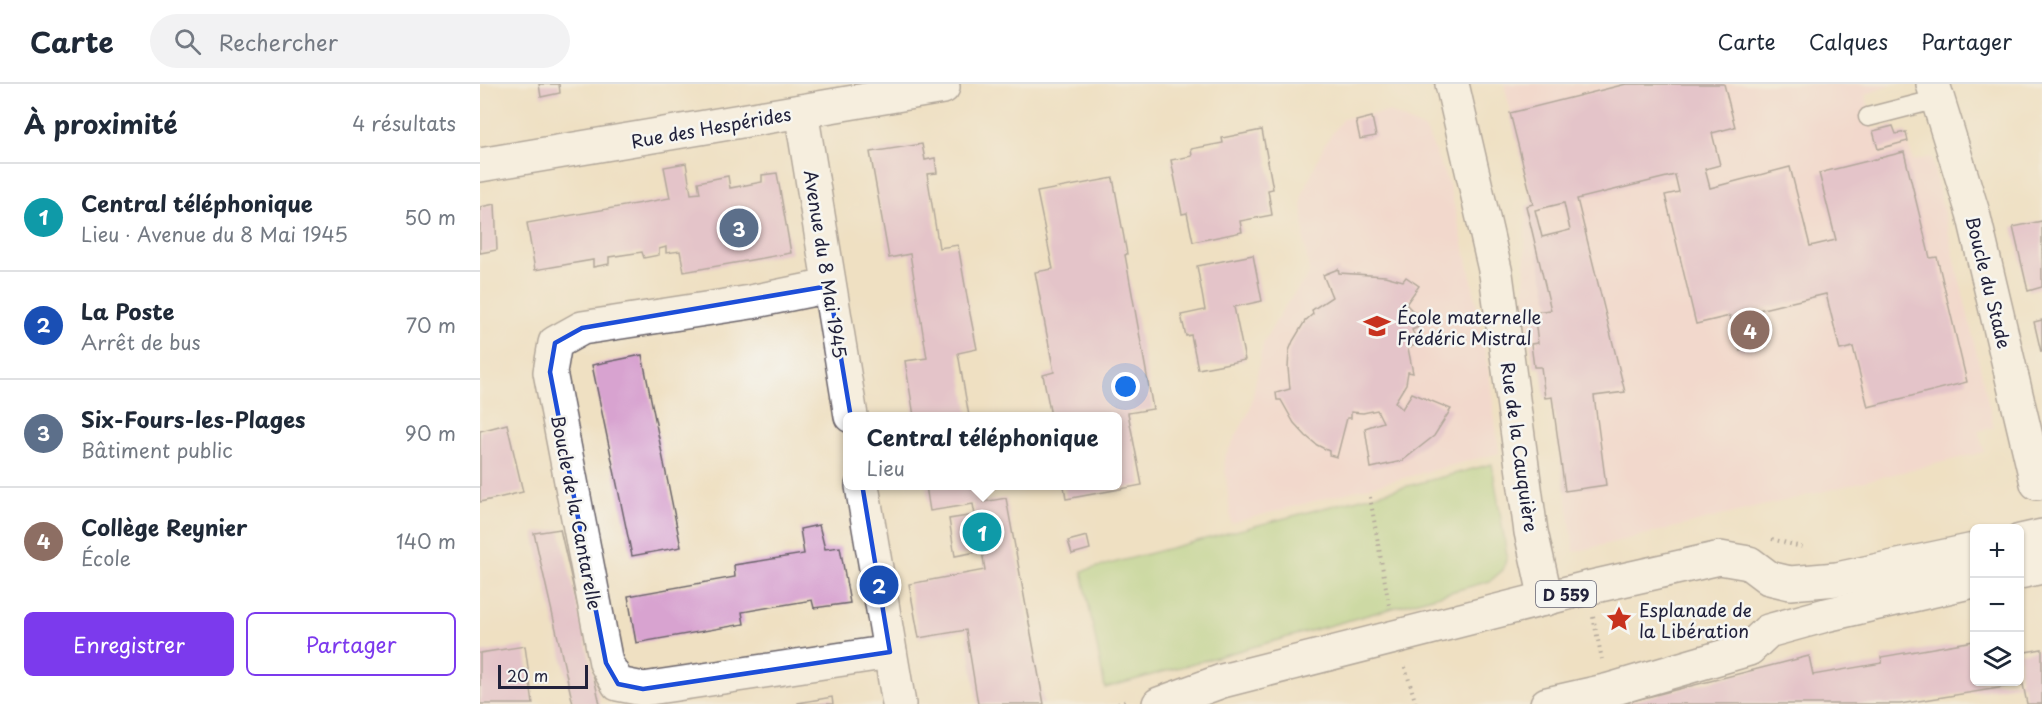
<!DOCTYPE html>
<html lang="fr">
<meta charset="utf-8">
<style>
:root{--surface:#fff;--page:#f2f2f3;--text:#1f2937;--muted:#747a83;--line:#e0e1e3;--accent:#7c3aed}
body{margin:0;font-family:"Playpen Sans",sans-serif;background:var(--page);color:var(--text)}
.controls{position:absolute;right:18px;bottom:18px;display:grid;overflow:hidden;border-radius:9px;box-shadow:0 2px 4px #0004}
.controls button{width:54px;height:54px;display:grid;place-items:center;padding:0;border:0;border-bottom:2px solid var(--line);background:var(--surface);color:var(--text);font:30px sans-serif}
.scale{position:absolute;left:18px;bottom:15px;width:90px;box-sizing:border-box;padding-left:6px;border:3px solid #22223b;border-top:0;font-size:16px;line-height:21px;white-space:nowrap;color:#22223b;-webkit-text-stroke:4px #f6f6f2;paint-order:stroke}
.you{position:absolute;left:646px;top:303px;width:21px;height:21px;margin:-15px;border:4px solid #fff;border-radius:50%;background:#1a73e8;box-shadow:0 0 0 9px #1a73e833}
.badge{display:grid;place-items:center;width:39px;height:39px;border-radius:50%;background:var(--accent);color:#fff;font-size:20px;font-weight:700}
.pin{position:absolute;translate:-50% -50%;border:3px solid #fff;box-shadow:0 2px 6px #0006}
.popup{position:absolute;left:363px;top:328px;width:279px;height:78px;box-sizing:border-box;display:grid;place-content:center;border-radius:9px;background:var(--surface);filter:drop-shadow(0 2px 4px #0005);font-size:20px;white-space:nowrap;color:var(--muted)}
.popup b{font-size:22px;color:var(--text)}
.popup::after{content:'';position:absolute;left:50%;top:100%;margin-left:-12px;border:12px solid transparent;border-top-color:var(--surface)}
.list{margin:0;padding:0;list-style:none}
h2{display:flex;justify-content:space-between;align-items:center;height:78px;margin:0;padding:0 24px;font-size:26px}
h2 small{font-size:20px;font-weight:400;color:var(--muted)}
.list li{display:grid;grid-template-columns:39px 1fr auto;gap:18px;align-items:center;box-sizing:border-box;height:108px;padding:0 24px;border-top:2px solid var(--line)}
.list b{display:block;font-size:22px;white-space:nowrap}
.list p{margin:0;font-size:20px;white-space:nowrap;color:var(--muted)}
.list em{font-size:20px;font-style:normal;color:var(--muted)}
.actions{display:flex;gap:12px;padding:18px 24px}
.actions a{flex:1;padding:14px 0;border:2px solid var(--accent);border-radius:9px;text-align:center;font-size:21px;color:var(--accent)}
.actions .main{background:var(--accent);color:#fff}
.icon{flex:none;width:33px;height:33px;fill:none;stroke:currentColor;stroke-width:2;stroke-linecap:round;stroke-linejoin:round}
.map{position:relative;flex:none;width:1562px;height:620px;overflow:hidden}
header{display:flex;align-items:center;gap:36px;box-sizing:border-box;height:84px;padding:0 30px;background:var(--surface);border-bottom:2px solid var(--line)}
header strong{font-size:28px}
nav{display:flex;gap:33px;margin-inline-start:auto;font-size:21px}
.search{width:420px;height:54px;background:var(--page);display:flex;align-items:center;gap:15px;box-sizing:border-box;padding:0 21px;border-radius:33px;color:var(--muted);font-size:22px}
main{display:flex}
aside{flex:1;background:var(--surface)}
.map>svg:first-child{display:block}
.built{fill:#f6cfd7}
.green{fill:#a4d17e;stroke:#637a5c;stroke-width:1.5}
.building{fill:#d8a3d0;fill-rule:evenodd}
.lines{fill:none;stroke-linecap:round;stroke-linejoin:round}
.service-casing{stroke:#6a646a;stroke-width:21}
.minor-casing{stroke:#6a646a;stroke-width:36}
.primary-casing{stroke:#6a646a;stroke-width:36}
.path{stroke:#6a646a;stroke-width:4;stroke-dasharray:1.5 4.5;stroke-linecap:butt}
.service{stroke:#fff;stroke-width:18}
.minor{stroke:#fff;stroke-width:33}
.primary{stroke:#fff;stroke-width:33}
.marked{fill:none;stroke:#1d4ed8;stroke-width:4.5;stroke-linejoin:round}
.labels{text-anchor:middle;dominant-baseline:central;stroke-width:5;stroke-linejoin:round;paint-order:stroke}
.shield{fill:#f6f6f2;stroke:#626272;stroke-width:1.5}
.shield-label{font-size:16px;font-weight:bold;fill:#22223b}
.street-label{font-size:18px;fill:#22223b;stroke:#f6f6f2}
.poi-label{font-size:18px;fill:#22223b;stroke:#f6f6f2;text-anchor:start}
</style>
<header>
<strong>Carte</strong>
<div class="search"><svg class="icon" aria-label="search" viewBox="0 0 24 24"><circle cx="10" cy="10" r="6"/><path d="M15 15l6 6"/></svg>Rechercher</div>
<nav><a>Carte</a><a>Calques</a><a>Partager</a></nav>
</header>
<main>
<aside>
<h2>À proximité<small>4 résultats</small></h2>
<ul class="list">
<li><span class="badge" style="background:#0f9aa8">1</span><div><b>Central téléphonique</b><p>Lieu · Avenue du 8 Mai 1945</p></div><em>50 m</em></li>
<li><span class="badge" style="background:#1a4fb4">2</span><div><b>La Poste</b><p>Arrêt de bus</p></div><em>70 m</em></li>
<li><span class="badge" style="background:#5c6f8a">3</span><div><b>Six-Fours-les-Plages</b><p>Bâtiment public</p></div><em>90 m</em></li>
<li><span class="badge" style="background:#8d6e63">4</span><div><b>Collège Reynier</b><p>École</p></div><em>140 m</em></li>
</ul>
<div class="actions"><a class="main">Enregistrer</a><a>Partager</a></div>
</aside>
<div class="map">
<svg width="1562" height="620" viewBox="0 0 1562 620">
<rect width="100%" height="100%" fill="#f6f6f2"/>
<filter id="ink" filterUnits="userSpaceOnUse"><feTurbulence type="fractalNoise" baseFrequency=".0167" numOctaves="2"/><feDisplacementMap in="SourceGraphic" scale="12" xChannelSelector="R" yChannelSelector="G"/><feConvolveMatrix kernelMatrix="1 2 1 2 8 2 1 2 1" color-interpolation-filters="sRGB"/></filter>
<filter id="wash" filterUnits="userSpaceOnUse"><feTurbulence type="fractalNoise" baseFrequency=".008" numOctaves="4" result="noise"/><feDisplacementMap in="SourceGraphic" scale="24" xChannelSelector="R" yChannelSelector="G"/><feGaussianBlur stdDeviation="1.35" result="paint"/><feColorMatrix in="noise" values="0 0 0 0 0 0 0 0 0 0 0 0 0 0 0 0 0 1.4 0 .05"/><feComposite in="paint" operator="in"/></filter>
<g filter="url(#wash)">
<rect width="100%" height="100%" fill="#efe0c2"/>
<g class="built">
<polygon points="1024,0 1412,0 1386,11 1393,46 1413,42 1416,50 1426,48 1433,77 1451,73 1514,343 1498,347 1504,368 1094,468 1072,314 1065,314 1061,283 1054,283 1044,219 1046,122 1053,120"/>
<polygon points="909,28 946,46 969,101 992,196 1010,295 1019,369 751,439 744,374 770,326 783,260 803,225 829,189 824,157 822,112 844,61 863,34"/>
</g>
<polygon class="green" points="1012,380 1027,472 1023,486 1010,497 625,604 602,487"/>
<g id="blocks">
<g class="building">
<polygon points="59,0 79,0 80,9 61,13"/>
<path d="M1146,0H1244L1255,43L1232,49L1240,81L1225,85L1230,104L1310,83L1330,162L1356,156L1339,89L1424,68L1450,174L1457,173L1487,298L1388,323L1373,263L1360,266L1346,210L1270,228L1279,262L1260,267L1250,232L1216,240L1185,111L1199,108L1195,91L1097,115L1145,308L1114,312L1126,401L1085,407L1072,313L1065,314L1061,283H1054L1051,260L1058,259L1054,228L1071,226L1046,122L1053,120L1030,29ZM1084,119L1090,146L1062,153L1055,126Z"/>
<polygon points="892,33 896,52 880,55 876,37"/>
<polygon points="1413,42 1416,50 1426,48 1428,57 1398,65 1393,47"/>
<polygon points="782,46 793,105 788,106 792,131 760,137 762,148 713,158 707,129 702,130 691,76 712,72 711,65 743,59 742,54"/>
<polygon points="442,60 445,76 455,74 457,89 447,90 459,164 478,161 490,230 497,265 478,269 489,332 434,332 425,277 447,274 430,170 409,174 390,68"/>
<polygon points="206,79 211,110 220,109 218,98 248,92 250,104 282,98 282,91 297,89 311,169 204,188 200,167 186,169 186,163 179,165 179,171 164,174 162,168 129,173 129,180 113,183 113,176 55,186 47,139 190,114 184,83"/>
<polygon points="633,94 647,170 645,171 673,325 648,329 662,401 586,415 584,402 637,402 637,333 571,332 563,291 574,288 555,188 573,185 557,108"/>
<polygon points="15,120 17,166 0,169 0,123"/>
<polygon points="1562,137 1562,203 1548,207 1533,143"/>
<polygon points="773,171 782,217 754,223 765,276 718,285 711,251 706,252 701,231 725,226 717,182"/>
<polygon points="858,185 859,189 905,192 923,197 926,193 939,202 926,220 945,240 932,246 938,260 928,264 933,289 928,288 926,300 915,318 922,325 932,309 971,325 954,352 922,377 891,384 885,344 903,338 897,326 883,329 871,328 871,334 867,334 857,373 849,371 849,367 837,361 826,352 814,339 801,316 797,316 796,309 810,305 808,284 809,267 813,257 825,237 833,230 832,226 852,213 843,191"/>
<polygon points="1562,236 1562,268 1561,268 1554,238"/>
<polygon points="162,271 201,463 152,472 112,281"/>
<polygon points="27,340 43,408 0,418 0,347"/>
<polygon points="446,402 501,402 504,418 526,414 564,620 498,620 486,546 439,554 429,500 505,486 502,467 475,472 469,435 495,431 493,420 450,427"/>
<polygon points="339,441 345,465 360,463 370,519 334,524 332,516 262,528 264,540 156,559 148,512 255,493 254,481 324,470 320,445"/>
<polygon points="80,445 120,620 93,620 56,458 54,449"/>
<polygon points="607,452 610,465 592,470 588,457"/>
<polygon points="1494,557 1494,598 1540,598 1540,569 1562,565 1562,620 1547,620 1543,600 1420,620 1140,620 1329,572 1333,591 1402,579 1401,573"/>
<polygon points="45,562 53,620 0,620 0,569"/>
<polygon points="352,613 353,620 318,620 318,619"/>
</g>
</g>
</g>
<g filter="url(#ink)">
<use href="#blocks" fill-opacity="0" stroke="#6a646a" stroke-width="1.5"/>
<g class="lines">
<g class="service-casing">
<polyline id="service" points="1388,33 1458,15"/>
</g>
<g class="minor-casing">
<g id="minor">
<polyline points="972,0 1016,190 1051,448 1066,515"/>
<polyline points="1453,0 1493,129 1557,399"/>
<polyline points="321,27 371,332"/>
<polyline points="0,81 463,3"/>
<polyline points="349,202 271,218 102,244 75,259 70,288 126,579 138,600 163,605 410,568"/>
<polyline points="382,402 419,620"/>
</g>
</g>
<g class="primary-casing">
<g id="primary">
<polyline points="1540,457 1562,452"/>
<polyline points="1540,488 1562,483"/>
<polyline points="679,620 742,597 1107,504 1240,474 1269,479 1289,494 1310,499 1357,495 1494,466"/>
<polyline points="1067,620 1129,606 1269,565 1288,547 1346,531 1494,497"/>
</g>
</g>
<g class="path">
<polyline points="890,413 909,521"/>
<polyline points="1292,455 1325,464"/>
<polyline points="1113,533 1122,575"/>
<polyline points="925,583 936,620"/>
<polyline points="638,620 647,617"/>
</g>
<use href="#service" class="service"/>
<use href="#minor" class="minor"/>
<use href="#primary" class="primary"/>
</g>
</g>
<path d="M0 0H1562V620H0ZM349,202L410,568L163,605L138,600L126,579L70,288L75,259L102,244Z" fill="#efe0c2" fill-opacity=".55" fill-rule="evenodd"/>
<path class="marked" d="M349,202L410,568L163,605L138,600L126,579L70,288L75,259L102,244Z"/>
<defs>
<g id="school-bare" transform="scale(2.07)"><path d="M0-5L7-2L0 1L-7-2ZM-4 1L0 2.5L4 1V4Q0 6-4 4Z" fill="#c8321e" stroke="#f6f6f2" stroke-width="2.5" paint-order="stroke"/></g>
<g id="sight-bare" transform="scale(2.07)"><path d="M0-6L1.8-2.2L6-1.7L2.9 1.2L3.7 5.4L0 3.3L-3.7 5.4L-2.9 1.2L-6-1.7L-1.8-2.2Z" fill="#c8321e" stroke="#f6f6f2" stroke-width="2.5" paint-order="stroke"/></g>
</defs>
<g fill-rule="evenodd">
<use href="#school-bare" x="897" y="242"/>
<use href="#sight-bare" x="1139" y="535"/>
</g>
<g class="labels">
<rect class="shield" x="1056" y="497" width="60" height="26" rx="4.5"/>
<g class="shield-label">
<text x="1086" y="510">D 559</text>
</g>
<g class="street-label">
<text transform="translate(231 43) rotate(-10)">Rue des Hespérides</text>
<text transform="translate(346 180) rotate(81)">Avenue du 8 Mai 1945</text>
<text transform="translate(1509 198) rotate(76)">Boucle du Stade</text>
<text transform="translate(1040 363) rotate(82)">Rue de la Cauquière</text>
<text transform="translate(97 428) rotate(79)">Boucle de la Cantarelle</text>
</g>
<g class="poi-label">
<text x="917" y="232">École maternelle<tspan x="917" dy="21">Frédéric Mistral</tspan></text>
<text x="1159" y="525">Esplanade de<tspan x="1159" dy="21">la Libération</tspan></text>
</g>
</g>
</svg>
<div class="controls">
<button>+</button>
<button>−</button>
<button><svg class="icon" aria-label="layers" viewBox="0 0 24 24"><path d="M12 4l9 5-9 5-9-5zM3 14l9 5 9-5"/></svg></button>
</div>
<div class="scale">20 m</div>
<div class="you"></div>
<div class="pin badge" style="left:502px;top:448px;background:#0f9aa8">1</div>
<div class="popup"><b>Central téléphonique</b>Lieu</div>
<div class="pin badge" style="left:399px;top:501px;background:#1a4fb4">2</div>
<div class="pin badge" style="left:259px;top:144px;background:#5c6f8a">3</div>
<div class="pin badge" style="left:1270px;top:246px;background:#8d6e63">4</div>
</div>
</main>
